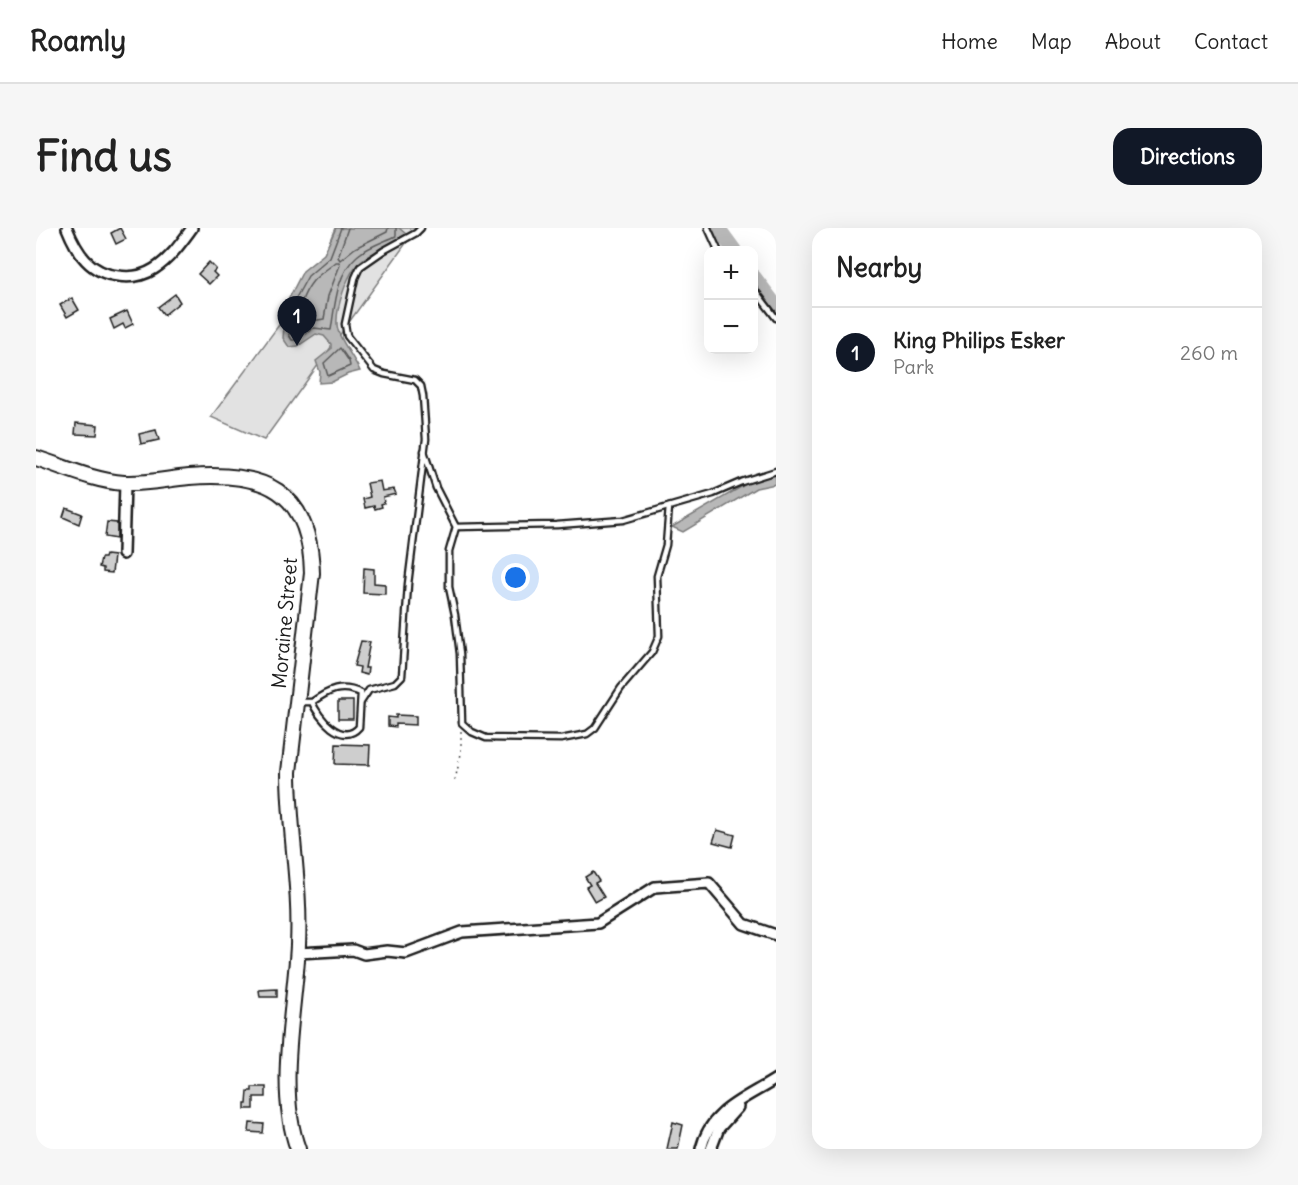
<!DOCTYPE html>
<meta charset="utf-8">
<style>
:root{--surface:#fff;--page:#f6f6f6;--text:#222;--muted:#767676;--line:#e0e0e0;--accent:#111827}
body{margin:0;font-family:Delius,sans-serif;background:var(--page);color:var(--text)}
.controls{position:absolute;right:18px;top:18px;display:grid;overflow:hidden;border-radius:12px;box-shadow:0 6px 24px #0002}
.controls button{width:54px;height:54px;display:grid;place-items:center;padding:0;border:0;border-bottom:2px solid var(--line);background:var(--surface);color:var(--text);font:30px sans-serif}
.you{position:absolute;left:480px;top:350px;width:21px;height:21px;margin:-15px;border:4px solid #fff;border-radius:50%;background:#1a73e8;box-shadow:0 0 0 9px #1a73e833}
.badge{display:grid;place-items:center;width:39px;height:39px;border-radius:50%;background:var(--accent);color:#fff;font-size:20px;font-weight:700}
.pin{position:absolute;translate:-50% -50px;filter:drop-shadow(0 2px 3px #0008)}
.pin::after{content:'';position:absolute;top:32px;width:21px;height:18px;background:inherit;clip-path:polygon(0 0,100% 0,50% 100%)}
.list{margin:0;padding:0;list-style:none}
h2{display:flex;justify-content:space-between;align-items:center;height:78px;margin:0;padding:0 24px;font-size:26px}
h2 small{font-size:20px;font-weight:400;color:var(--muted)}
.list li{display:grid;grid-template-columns:39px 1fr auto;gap:18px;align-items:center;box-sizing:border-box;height:90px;padding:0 24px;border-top:2px solid var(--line)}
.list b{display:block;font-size:22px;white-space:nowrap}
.list p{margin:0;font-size:20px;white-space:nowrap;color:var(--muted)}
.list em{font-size:20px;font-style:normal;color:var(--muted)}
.map{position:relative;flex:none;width:740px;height:921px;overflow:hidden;border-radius:18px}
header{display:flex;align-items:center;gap:36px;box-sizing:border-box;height:84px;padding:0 30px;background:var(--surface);border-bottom:2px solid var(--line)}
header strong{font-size:28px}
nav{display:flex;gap:33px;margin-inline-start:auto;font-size:21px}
.intro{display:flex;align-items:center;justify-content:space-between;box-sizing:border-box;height:144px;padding:0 36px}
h1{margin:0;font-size:42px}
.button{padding:15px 27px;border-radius:18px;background:var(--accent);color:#fff;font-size:21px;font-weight:700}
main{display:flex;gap:36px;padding:0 36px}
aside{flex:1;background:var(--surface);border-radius:18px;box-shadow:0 6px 24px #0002}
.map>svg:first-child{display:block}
.green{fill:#e2e2e2;stroke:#7f7f7f;stroke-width:1.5}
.water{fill:#b8b8b8;stroke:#7a7a7a;stroke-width:1.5}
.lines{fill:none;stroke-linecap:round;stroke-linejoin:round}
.shore{stroke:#5a5a5a;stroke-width:1.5}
.river{stroke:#b8b8b8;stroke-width:15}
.building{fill:#cecece;stroke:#1c1c1c;stroke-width:1.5}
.service-casing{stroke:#1c1c1c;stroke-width:9}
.minor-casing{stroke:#1c1c1c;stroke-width:14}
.primary-casing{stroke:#1c1c1c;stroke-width:18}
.path{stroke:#1c1c1c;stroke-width:1.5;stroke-dasharray:1.5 4.5;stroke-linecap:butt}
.service{stroke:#fff;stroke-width:4.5}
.minor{stroke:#fff;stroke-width:9}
.primary{stroke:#fff;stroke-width:14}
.labels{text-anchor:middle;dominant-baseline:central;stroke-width:4.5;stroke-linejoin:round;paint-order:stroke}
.street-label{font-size:20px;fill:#1c1c1c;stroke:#fff}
</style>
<header>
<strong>Roamly</strong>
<nav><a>Home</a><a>Map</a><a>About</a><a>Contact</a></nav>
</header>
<div class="intro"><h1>Find us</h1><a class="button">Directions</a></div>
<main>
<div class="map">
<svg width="740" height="921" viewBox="0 0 740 921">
<rect width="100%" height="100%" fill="#fff"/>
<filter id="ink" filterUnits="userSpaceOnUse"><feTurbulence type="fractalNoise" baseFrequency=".0167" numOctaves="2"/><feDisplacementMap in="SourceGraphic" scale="12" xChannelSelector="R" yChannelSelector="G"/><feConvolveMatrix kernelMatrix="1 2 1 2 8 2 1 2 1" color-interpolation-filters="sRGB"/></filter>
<g filter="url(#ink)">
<polygon class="green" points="299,0 381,0 228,212 175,189 280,47"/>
<g class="water">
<path d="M300,0H363L370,6C359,20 339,21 326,32C312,42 297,85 302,102C304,112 319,131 324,143L312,146L296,154L283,155L284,144L280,133L295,121V116L288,108L280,106L262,118L253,119L247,110L250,76L267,43L288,26Z"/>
<polygon points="740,243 740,256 720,260 647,304 636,299 724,248"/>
</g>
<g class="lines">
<g class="shore">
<path d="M305,0L294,29L272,48L256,77L253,107L256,112H260L278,100L295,102C299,78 300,46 321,28C331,19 347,14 360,8V0"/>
<polyline points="312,0 302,29 304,32 319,20 351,4 352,0"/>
<path d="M300,34H303L304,37L292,68L288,91L276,93L263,99C259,85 268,64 277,53C283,46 293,40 300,34Z"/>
<polygon points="304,120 313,133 314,138 292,148 288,135"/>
</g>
<g class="river">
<polyline points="682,0 698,22"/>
<polyline points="718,49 740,78"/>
</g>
</g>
<g class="building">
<polygon points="84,0 90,11 80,16 75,5"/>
<polygon points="173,34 180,41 177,44 181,48 173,56 162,46"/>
<polygon points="139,66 144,74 128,87 122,79"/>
<polygon points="36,70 43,82 31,89 24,77"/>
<polygon points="91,83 97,96 89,100 87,96 78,101 74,91"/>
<polygon points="40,195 62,197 61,207 39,206"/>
<polygon points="120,202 123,212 105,216 103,206"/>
<polygon points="344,253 346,263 358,261 360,266 347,269 348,275 345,276 346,279 339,281 338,278 329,280 327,271 334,269 331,255"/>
<polygon points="30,280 46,286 43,296 27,289"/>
<polygon points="71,294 81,295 81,311 69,309"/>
<polygon points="70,327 78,328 76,345 67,344 67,340 63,339 65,330 69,330"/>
<polygon points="328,340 338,341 338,355 349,356 349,366 327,365"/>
<polygon points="325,413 334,414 329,440 332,440 331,447 323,445 324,439 318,438"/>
<rect x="302" y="473" width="15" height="18"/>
<polygon points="360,487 380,488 380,497 360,496 360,499 352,498 352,489 360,490"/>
<polygon points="300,516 334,517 333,537 299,536"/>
<polygon points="681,602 699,607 696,619 677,614"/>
<polygon points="557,644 563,653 559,655 568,669 559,674 550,659 554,657 549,649"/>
<polygon points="241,761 241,769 224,769 223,762"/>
<polygon points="216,859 230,859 230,869 218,869 218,881 209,881 209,875 211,875 212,863 216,863"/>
<polygon points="637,894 647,897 642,921 631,921"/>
<polygon points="214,895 228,896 227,905 213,904"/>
</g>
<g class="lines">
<g class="service-casing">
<g id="service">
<polyline points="672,0 682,22"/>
<polyline points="718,61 740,90"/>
<polyline points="388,223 400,260 420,299 413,323 413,359 419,387 424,426 426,495 436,504 450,510 525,511 551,506 559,500 585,460 616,424 623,408 621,348 630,317 633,279"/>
<polyline points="420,299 521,297 587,292 677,266 705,254 740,243"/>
<path d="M263,474H276C282,489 306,519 323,499L325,465C305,456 293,462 276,474"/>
<polyline points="325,474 333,462 359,455 366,448 372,356 390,211 387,168 385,158 379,152 348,146 338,142 311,108 309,96 319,50 324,39 347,23 380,5 385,0"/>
</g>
</g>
<g class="minor-casing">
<g id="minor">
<path d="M31,0C41,25 54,45 82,48C95,50 107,48 118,41C134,31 145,15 156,0"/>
<polyline points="87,326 89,255"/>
<polyline points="262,725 317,722 328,726 351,723 370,725 426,704 562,695 619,659 673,655 708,696 740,707"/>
<path d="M665,921C674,882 709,871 740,851"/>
<polyline points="675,921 683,900 702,879"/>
</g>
</g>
<g class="primary-casing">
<path id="primary" d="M0,230C28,239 58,253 88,255C110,256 131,251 153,249C228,243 274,261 276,345L253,544C253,601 265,659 262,717C259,780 240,861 262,921"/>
</g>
<polyline class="path" points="419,552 425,526 425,502"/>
<use href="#service" class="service"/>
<use href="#minor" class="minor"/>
<use href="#primary" class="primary"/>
</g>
</g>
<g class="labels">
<g class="street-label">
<text transform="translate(248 395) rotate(-85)">Moraine Street</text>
</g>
</g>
</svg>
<div class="controls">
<button>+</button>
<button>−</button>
</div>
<div class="you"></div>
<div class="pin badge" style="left:261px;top:118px">1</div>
</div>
<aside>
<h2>Nearby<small></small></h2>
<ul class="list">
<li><span class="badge">1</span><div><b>King Philips Esker</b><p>Park</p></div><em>260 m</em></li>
</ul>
</aside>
</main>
